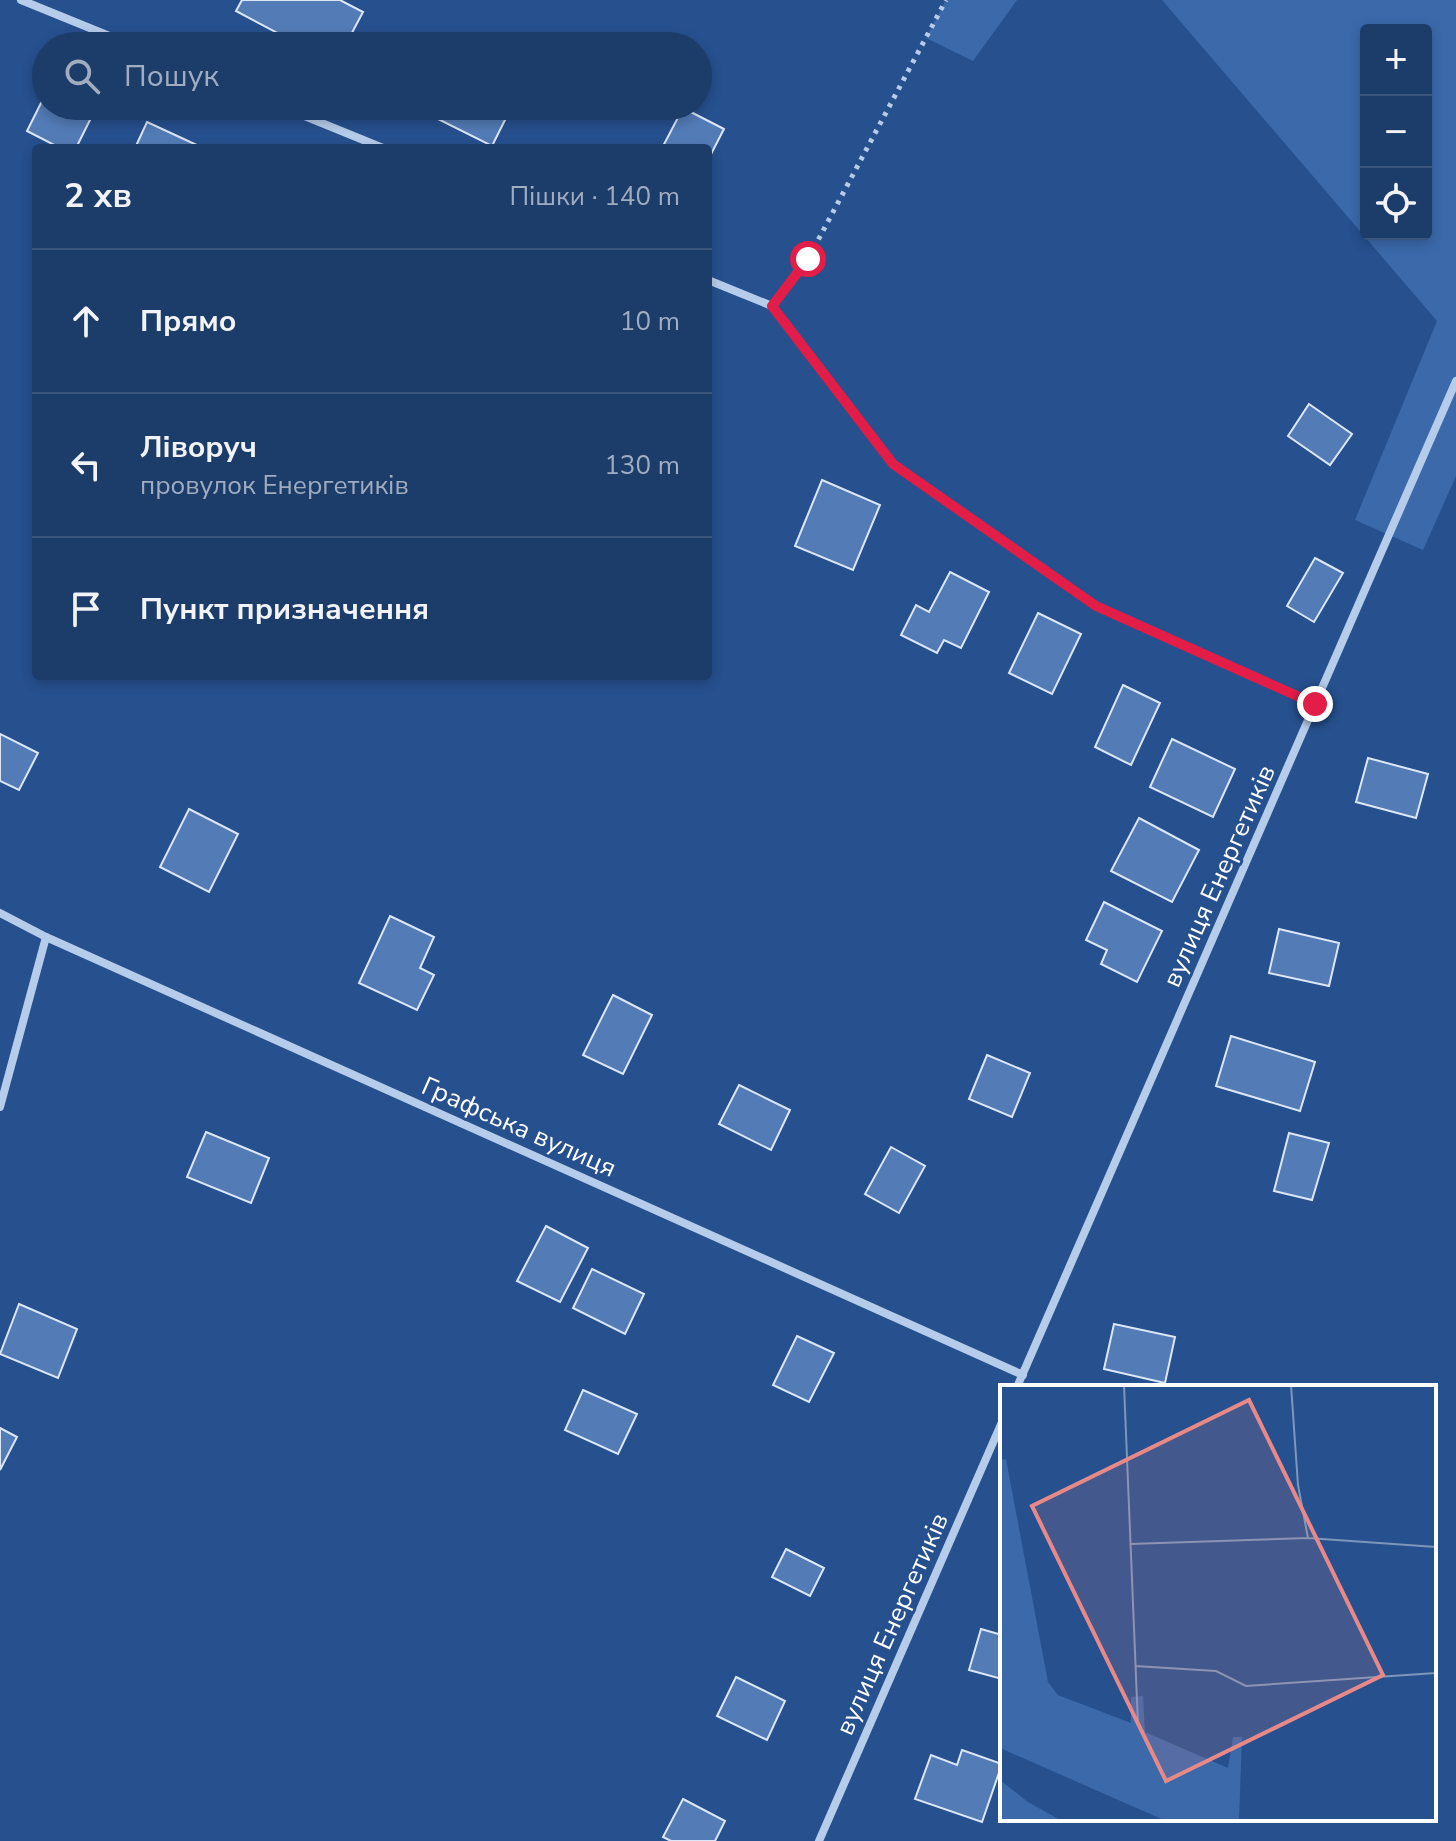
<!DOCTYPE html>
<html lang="uk">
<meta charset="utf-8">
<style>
:root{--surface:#1c3c6a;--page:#294772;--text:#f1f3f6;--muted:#a0adc1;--line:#3a567e}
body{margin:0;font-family:"Nunito Sans",sans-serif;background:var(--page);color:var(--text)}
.controls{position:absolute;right:24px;top:24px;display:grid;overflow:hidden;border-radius:8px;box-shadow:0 4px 12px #0003}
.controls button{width:72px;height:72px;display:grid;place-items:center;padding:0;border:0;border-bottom:2px solid var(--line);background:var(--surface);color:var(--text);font:40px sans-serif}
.stop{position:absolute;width:24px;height:24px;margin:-18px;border:6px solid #e11d48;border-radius:50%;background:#fff}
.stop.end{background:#e11d48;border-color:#fff;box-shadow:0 2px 8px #0008}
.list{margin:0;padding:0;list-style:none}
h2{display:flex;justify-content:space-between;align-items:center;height:104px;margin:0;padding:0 32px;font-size:34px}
h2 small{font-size:26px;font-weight:400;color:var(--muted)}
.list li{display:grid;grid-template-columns:52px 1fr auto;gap:24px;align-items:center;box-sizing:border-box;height:144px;padding:0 32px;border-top:2px solid var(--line)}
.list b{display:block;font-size:30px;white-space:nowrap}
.list p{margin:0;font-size:26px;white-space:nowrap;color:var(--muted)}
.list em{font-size:26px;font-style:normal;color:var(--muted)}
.icon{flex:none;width:44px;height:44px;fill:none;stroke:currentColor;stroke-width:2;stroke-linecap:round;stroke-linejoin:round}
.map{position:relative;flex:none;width:1456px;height:1841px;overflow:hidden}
.search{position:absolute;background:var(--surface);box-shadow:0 4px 12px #0003;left:32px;top:32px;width:680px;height:88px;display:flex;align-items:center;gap:20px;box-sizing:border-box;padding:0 28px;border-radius:44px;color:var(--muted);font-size:30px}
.panel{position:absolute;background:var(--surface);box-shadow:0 4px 12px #0003;left:32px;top:144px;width:680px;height:536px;border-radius:8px}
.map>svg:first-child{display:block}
.green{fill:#3b69aa;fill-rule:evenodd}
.building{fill:#537bb6;stroke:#dbe7f8;stroke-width:2}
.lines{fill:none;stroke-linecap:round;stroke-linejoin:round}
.path{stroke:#b6cceb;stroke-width:5;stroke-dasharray:4 6;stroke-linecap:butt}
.minor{stroke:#b6cceb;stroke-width:8}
.route{stroke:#e11d48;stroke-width:10}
.labels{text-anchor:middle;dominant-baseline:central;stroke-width:6;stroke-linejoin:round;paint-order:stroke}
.street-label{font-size:26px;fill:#fff;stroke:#26508e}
.inset-road{fill:none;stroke:#7d96bb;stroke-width:2}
.view{fill:#e88989;fill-opacity:0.15;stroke:#e88989;stroke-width:4}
.inset-edge{fill:none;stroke:#fff;stroke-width:4}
</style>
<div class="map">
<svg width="1456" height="1841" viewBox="0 0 1456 1841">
<rect width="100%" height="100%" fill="#26508e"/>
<g class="green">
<polygon points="946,0 1017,0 973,61 926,38"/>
<path d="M1162,0H1456V476L1423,550L1355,520L1437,321ZM1366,30H1426V234H1366Z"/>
</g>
<g class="building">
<polygon points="242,0 340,0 363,12 345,46 302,46 236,11"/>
<polygon points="46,93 46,106 97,106 76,148 60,148 27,131"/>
<polygon points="412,106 512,106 492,146"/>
<polygon points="683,108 724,129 708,160 708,148 662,148"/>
<polygon points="147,122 199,146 198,148 135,148"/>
<polygon points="1309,404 1352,434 1330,465 1288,436"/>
<polygon points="822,480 880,505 853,570 795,546"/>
<polygon points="1315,558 1343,573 1314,622 1287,606"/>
<polygon points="950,572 989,592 961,648 944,640 937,653 901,635 916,605 929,612"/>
<polygon points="1038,613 1081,634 1052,694 1009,673"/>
<polygon points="1123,685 1160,703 1131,765 1095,747"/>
<polygon points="0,734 38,753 19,790 0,781"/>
<polygon points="1172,739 1235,769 1213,817 1150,787"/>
<polygon points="1368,758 1428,774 1416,818 1356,802"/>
<polygon points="189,809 238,834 209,892 160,867"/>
<polygon points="1139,818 1199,850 1172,902 1111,871"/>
<polygon points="1104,902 1162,931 1137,982 1101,964 1107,950 1086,940"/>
<polygon points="390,916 434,937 420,968 434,975 417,1010 359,983"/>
<polygon points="1279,929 1339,943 1329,986 1269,973"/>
<polygon points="613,995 652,1015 623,1074 583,1055"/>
<polygon points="1231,1036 1315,1062 1300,1111 1216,1086"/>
<polygon points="987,1055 1030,1073 1012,1117 969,1099"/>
<polygon points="739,1085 790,1110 771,1150 719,1124"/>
<polygon points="206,1132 269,1158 251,1203 187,1177"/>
<polygon points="1289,1133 1329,1143 1312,1200 1274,1191"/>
<polygon points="891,1147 925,1166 899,1213 865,1194"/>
<polygon points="546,1226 588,1248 560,1302 517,1281"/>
<polygon points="592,1269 644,1294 625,1334 573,1308"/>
<polygon points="19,1304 77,1329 58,1378 0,1354"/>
<polygon points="1114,1324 1175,1337 1165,1383 1104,1369"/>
<polygon points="797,1336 834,1353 809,1402 773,1385"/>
<polygon points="583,1390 637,1414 618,1454 565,1430"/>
<polygon points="0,1428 17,1437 0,1470"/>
<polygon points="786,1549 824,1568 810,1596 772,1577"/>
<polygon points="981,1629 1002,1635 1002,1679 969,1670"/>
<polygon points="736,1677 785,1701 767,1740 717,1716"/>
<polygon points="962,1750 1002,1764 982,1822 915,1799 931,1755 957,1765"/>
<polygon points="683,1799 725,1821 715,1841 671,1841 663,1837"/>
</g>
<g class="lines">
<polyline class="path" points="785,289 808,259 946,0"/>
<g class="minor">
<polyline points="21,0 134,46"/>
<polyline points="280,106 383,148"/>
<polyline points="708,280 772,306 893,464 1096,606 1315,704"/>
<polyline points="0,913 46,937 1023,1375"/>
<polyline points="0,1107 46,937"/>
<polyline points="1017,1387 1456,381"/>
<polyline points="819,1841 1002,1422"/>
</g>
</g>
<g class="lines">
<polyline class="route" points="808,259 772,306 893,464 1096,606 1315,704"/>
</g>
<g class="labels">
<g class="street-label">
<text transform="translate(1219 876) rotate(-66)">вулиця Енергетиків</text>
<text transform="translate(519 1127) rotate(24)">Графська вулиця</text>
<text transform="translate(892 1624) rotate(-66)">вулиця Енергетиків</text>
</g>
</g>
<g transform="translate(1000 1385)">
<rect width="436" height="436" fill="#26508e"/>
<path d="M6,74L48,297L58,310L131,338V312L143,311L145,347L228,383L233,352H242L239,436H166L0,363V75ZM0,395L28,417L62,436H0Z" fill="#3b69aa"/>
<path class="inset-road" d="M124,0L138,340M291,0L298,100L308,153M130,159L308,153L436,162M135,281L216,286L246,301L436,288"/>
<path class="view" d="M249,15L383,290L166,396L32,121Z"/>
<rect width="436" height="436" class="inset-edge"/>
</g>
</svg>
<div class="controls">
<button>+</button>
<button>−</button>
<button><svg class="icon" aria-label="locate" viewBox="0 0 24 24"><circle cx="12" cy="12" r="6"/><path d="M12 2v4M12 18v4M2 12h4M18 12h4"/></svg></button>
</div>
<div class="stop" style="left:808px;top:259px"></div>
<div class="stop end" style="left:1315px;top:704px"></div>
<div class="search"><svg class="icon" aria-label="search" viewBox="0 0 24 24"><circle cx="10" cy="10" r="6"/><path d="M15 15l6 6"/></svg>Пошук</div>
<section class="panel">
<h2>2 хв<small>Пішки · 140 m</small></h2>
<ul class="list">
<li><svg class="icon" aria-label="ahead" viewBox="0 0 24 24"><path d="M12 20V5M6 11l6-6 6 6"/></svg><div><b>Прямо</b></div><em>10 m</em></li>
<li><svg class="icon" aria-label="left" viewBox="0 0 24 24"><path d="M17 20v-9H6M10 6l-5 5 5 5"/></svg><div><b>Ліворуч</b><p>провулок Енергетиків</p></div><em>130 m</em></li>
<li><svg class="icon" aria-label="arrive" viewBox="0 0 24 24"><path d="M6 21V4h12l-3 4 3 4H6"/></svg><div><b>Пункт призначення</b></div></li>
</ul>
</section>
</div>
